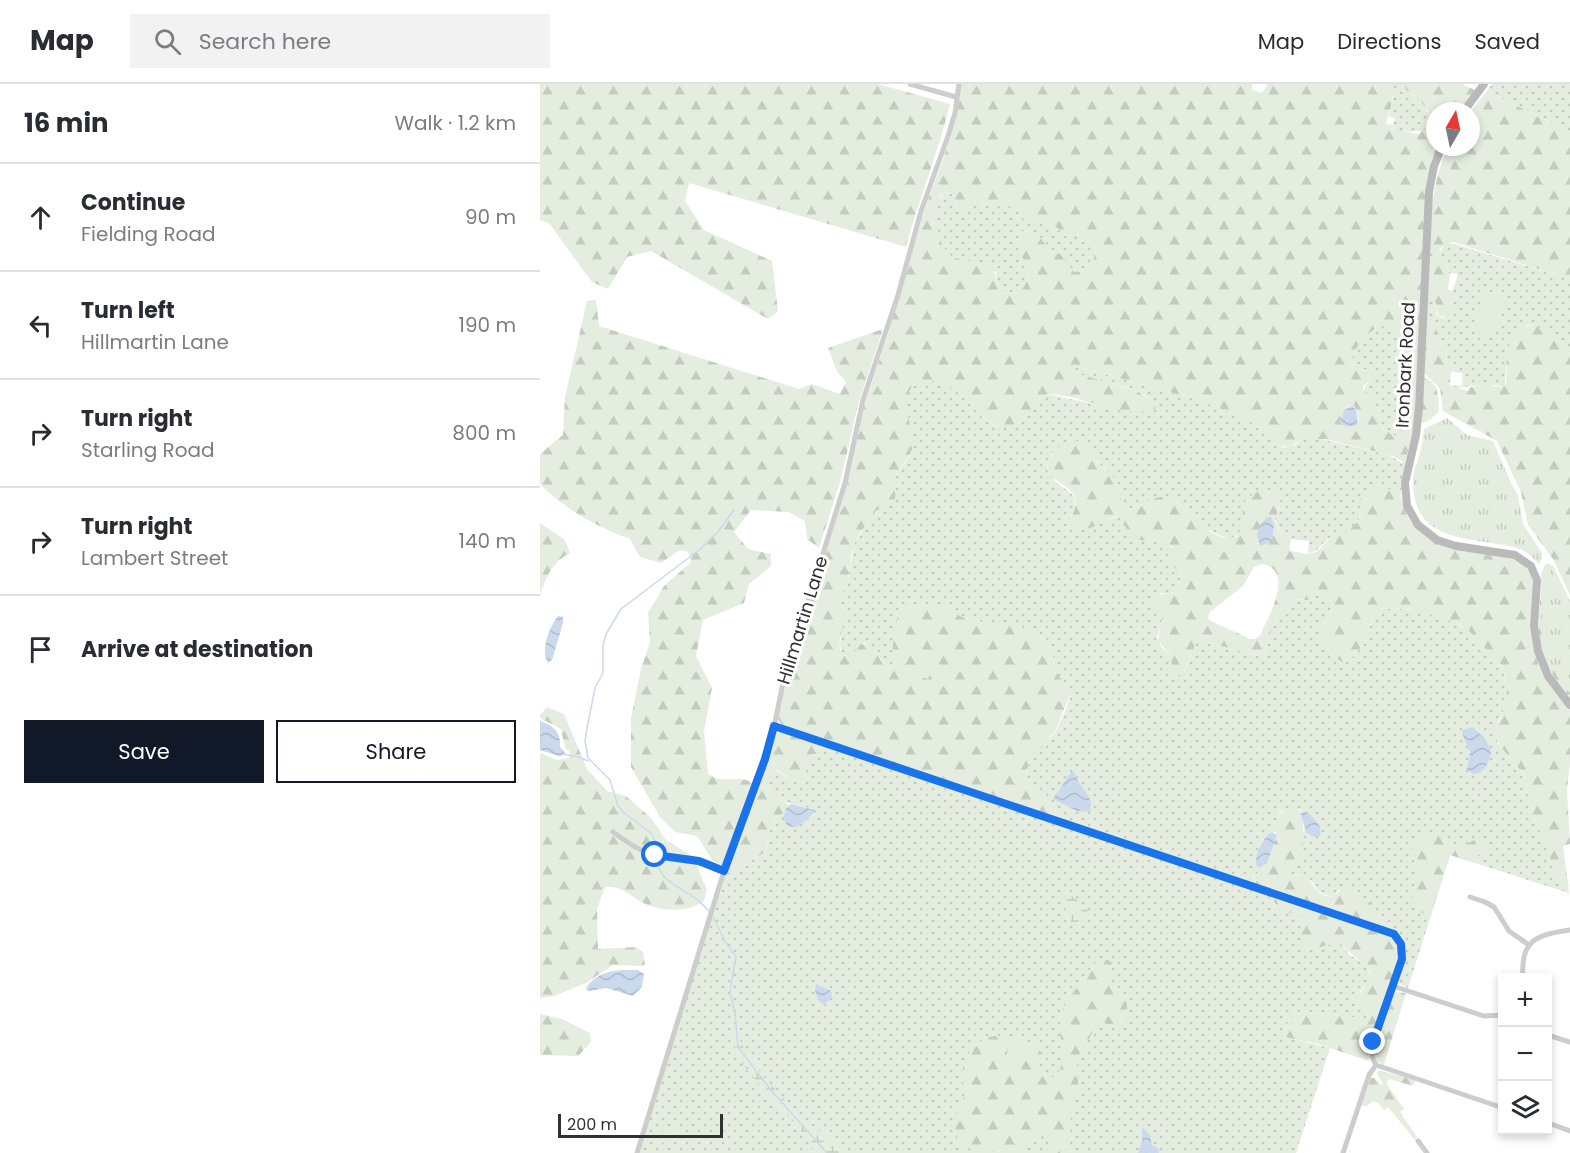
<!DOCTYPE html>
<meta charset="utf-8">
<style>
:root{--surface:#fff;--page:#f2f2f3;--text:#2b2b33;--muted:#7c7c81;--line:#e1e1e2;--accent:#111827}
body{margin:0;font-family:Poppins,sans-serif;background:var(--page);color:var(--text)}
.controls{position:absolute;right:18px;bottom:18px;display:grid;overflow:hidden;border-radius:0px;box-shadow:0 3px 9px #0003}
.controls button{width:54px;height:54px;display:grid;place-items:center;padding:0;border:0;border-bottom:2px solid var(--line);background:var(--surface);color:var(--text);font:30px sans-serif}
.compass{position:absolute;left:886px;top:18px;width:54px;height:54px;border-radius:50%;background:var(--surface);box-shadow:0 3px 9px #0003;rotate:9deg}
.scale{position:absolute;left:18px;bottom:15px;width:165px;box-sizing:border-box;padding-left:6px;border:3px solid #303030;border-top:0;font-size:16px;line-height:21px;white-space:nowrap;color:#303030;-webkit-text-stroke:4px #fff;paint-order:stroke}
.stop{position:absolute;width:18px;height:18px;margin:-14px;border:4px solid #1a73e8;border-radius:50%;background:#fff}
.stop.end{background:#1a73e8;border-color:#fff;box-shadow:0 2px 6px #0008}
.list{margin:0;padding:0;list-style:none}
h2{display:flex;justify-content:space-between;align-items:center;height:78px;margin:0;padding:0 24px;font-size:26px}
h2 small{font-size:20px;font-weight:400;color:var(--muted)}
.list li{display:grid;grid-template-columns:39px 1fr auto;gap:18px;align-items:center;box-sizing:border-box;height:108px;padding:0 24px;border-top:2px solid var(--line)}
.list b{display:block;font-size:22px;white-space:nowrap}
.list p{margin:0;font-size:20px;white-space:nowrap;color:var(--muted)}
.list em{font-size:20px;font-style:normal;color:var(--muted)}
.actions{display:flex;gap:12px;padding:18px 24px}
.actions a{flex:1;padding:14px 0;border:2px solid var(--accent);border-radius:0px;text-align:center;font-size:21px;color:var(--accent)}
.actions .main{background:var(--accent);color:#fff}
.icon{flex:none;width:33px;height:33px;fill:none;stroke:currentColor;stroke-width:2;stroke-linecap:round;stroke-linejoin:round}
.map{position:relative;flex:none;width:1030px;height:1069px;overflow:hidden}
header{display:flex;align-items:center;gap:36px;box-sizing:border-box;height:84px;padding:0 30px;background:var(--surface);border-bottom:2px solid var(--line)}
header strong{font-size:28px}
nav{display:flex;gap:33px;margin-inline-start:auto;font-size:21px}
.search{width:420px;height:54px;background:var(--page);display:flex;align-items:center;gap:15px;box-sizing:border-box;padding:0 21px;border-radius:0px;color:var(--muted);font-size:22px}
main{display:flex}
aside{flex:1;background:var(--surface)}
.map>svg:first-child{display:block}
.grass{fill:url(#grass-dots)}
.forest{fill:url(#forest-firs);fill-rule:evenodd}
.wetland{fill:url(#wetland-marsh)}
.park{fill:url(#park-tufts)}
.pitch{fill:#e4eddf}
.water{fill:url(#water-waves)}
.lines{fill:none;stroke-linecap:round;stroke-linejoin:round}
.stream{stroke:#cbd9ec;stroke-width:1.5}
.street{stroke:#cdcdcd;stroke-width:5}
.secondary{stroke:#bababa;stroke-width:8}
.route{stroke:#1a73e8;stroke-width:8}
.labels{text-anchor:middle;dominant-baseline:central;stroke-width:6;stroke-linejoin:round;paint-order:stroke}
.street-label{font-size:18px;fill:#303030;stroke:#fff}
</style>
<header>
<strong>Map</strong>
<div class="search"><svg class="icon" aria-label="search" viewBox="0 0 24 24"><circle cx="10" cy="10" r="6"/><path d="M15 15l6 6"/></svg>Search here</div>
<nav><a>Map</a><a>Directions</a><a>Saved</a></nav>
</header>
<main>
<aside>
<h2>16 min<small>Walk · 1.2 km</small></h2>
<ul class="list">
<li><svg class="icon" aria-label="ahead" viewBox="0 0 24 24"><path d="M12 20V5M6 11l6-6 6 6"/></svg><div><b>Continue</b><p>Fielding Road</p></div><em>90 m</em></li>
<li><svg class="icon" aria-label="left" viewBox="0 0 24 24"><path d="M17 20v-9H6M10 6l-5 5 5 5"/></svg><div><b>Turn left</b><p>Hillmartin Lane</p></div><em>190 m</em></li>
<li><svg class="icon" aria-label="right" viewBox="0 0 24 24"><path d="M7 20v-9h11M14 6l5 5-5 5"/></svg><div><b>Turn right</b><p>Starling Road</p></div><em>800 m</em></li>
<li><svg class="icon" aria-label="right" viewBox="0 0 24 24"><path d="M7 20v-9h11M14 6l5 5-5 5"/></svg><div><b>Turn right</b><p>Lambert Street</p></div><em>140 m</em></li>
<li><svg class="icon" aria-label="arrive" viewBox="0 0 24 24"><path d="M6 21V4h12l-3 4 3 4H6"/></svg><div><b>Arrive at destination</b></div></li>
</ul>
<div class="actions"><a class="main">Save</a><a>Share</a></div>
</aside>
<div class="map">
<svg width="1030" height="1069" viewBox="0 0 1030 1069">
<defs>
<pattern id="grass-dots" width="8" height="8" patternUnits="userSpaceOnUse" patternTransform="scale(1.5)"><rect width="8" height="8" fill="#e4eddf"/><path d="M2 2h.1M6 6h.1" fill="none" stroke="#c4ccc0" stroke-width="1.8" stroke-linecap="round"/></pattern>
<pattern id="forest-firs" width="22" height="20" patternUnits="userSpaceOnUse" patternTransform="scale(1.5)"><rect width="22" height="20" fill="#e4eddf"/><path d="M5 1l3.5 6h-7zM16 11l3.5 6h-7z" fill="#c4ccc0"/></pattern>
<pattern id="wetland-marsh" width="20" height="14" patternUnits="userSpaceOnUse" patternTransform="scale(1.5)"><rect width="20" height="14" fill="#e4eddf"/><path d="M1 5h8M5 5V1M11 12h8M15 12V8" fill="none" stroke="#c4ccc0"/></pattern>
<pattern id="park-tufts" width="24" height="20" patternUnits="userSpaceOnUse" patternTransform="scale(1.5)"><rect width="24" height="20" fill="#e4eddf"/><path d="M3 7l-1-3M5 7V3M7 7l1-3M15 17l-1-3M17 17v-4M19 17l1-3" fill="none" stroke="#c4ccc0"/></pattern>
<pattern id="water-waves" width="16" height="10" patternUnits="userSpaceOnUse" patternTransform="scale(1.5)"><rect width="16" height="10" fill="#cbd9ec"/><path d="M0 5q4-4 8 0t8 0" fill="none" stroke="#afbbcb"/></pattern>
</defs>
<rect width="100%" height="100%" fill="#fff"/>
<g class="grass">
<polygon points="850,0 865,0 868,8 883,18 891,35 889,41 884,47 860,48 850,44 848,40 853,41 855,35 849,32 853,16"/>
<polygon points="952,0 1030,0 1030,48 947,7"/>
<path d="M406,108L412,110L416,120L428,124L433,120L441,119L471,123L477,126L484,135L516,143L530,154L550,158L556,163L554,174L543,187L534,188L516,169L507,164L497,149L485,146L480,150C474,171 500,191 479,209L462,210L456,202V189L449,180C438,178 421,179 411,172C397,163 388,117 406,108Z"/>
<path d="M908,158L1030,195V265C1013,263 1006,242 987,241L970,259L965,294L966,303L955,301L946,303L942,301L916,304L906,298L904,294L911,289L910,301L922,302L923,289L912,288L914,285L907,278L906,265L901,260L896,244L886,241L887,209L895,216L897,232L904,234L911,228V207H912L917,194V190L911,189L910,191L906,181L892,172L889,174V163L901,167L904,160Z"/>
<path d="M841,241L853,245C867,266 874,324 864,347L857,352C835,346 842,332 834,317C831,313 826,310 823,307L832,291L826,286L815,284L811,278C815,262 826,247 841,241Z"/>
<path d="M538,283L652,314L703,333L723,346L740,362L746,364L756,361L762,355L777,354L849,371L862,379L867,377L862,401L861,412L855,407L827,406C818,419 824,426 818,437C812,447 800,449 790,454C781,459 779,468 768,469L769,457L751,455L750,461L739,446L735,434L740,422L703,423V438L699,450L692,454H688C678,451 667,446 658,439C648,431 638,415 624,413C610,410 600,429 584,423C578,413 578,401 571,391C566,384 559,382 555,374L512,369L507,383L514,396L534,412L536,419L530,436L545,445L578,432L601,456C613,457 626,453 633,466C629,481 636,479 641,490C639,506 637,511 620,509L622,537L617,554L621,563L631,572L632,586L645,587L654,563L656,559L662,557L724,573C730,551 733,528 754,515L764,516L779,510L788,514C795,525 792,532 783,540L782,557L793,572L802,578C822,574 829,544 835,528L839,524L878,526L912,537L929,547L956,574L964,587L967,612L965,623L957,640V658L983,689L992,729L1008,766L1017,792L1028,798L1029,809L910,771L868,904L860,900C852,877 886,860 843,844C840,819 819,814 799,806L793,812C775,812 778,800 766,793C760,790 754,792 747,787L748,783L759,775L764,744L766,748L778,739L767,728H762L760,725L750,724L740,728L734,742V749C712,755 722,776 719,787C718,790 714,792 711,794L710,799L518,735C514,716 502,708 488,697C480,679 509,659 517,645C523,634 528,620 531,608L517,589L510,560L506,555L473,539H446L422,533L402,522H382L365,520L360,523L353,569L356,576L355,581L351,582C337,576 337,565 325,559L320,561L310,573L302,570L300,561L304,528L298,514L307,502L314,460L333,430L355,415C357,407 353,400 356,392C360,383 371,375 372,365C374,346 361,324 370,306C373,301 380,298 386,297C442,292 440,392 503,312L507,310L577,325L595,326L616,322C602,299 555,300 532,288V284Z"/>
<path d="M287,661L737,813L734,820C743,828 752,826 760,832C770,839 759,854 765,864C778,867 788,858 800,859L810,871L825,880L831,893L820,908V922L827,929L826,935L761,927C752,931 743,942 745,953L790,964L756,1069H99L187,783L189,789H199L209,776L226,768C231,754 224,736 243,730V733L268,734L274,731L275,726C258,720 242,721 229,707C227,700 228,690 235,686L252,696L264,692L269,671L278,670Z"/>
</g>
<g class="forest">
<path d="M0,0H338L410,20C398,69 379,115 366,163L149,99L145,117L164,146L232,177L238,227L228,235L111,167L87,173L68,205L52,198L9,139L0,136Z"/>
<path d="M421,0H712V6L722,9L728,0H850L853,16L846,39L853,46L879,50L889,41C894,24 877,14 866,6L865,0H922L935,6L920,27H895V63H899L891,78L887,98L876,333L865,379L853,372L785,355H762L751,363L740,362L735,359L723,346L703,333L652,314L538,283L532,284V288L597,307L615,319V325C580,336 541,310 507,310L503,312C499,317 497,322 492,327C444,378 434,293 386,297C380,298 373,301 370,306C362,323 373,343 373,360C372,373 361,381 356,392C353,400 357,407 355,415L349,421L336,427L318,452L312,467L307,502L298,514C299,519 302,523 304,528C307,542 289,569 310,573L320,561L328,559C339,567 339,582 355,581C357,575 354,574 353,568C352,554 357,536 360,523L365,520L382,522H402L422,533L446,539H473L506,555L510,560L517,589L531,608L516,646L491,677L486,687L488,697L505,710L513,719L518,735L247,643L242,641L238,635L244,601L285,468L324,322L350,244L385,123L402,79L415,36ZM406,108L412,110L417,123L422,126L441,119L476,125L484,135L516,143L530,154L550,158L556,163L554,174L543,187L534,188L522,172L507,163L497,149L485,146L480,150C473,171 501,190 478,209L462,210C453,202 458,191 452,182C441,176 427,178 416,174C397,168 392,127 401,111ZM841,242L853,245C867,266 874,324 864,347L857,352C835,346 842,332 834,317C832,313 826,310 823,307V303L832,293L831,288L815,284L811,278C815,262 826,248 841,242ZM810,322H814L816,325L819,338L812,342L804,341L800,338L803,329Z"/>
<path d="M947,7L1030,48V195L913,158L905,159L898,168L889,163C891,128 893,95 908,63H931V27Z"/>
<path d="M892,172L903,174L910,191L908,205L911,207C912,215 914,228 907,233L898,232L895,216L887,209L889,174Z"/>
<path d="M56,216L59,242L259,305L272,300L300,310L306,298L297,287L288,264L343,245L318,321L301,395L279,464L267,455L265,437L248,428L211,426L194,448L208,465L231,470V482L209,500L204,519L163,536L156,572L172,604L164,647L168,690C187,702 196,689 213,699L182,781L173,777L157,752L135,748L120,733L91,683V634L101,585L110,558L108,529L124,502L151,478L148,468L140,466L121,479L100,473L90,455C57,443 24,425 0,400V370L23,351L25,313L47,217Z"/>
<path d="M890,240L896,244L901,260L906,265L907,278L914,284L911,289L905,293V297C911,304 921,304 928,307L929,304C941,299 954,303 966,303L967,270L971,252C982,240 998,238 1011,250C1019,257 1019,264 1030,265V511L1013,475L988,441L981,408L957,357L903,327L900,304L884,289L886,241Z"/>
<path d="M884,294C900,298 898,314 899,327L890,336L882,339L881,338Z"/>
<path d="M530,357C555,356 547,370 561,382C566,387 572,389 575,395C580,404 579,414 584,423C601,430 612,407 628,414C649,423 669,460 696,453C707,442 699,428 706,415C715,407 734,400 741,414L735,437L739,446L750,461V467C757,468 766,471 773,469C780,467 782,461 787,457C797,448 814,448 820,433C822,426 818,417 821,411C827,400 853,404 860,410L865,427L871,438L880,448L894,458L912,464L969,473L978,476L989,485L992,492L993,505L990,542L998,579L1005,594L1030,626V677L1027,707L1030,760L1023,762L1028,798L1018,794L1015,789L1008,766L992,729L983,689L960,662L955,653V646L965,623L967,612L965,592L962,582L929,547L918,540L878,526L839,524L835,528C828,545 823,574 802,578L793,572L780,553C779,535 801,535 788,514L779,510L767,516L754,515C733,528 730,551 724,573L662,557L656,559L654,563L643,590L636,592L632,586L631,572L618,557L622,533L611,516L613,511L633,509L639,501L641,490L631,480L632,463C621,453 610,460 598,455C587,451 586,439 578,432C564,434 541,458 530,436C532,430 536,424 536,417C535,402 512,399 507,386C509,372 516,361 530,357ZM727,433L732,456L718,460C716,452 720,439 727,433ZM722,480C756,486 728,533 720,552L715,555H710L669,536L668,532L670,528L703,502L714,483Z"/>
<path d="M0,439L25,456L30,469C12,478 6,493 0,512Z"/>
<path d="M1007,479L1013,482L1030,517V615C996,572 996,559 1001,506C1002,495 999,488 1007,479Z"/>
<path d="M7,623L24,630L47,685L67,707L86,712L111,734L126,756L152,772L153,775C117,772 104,766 74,747L72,750C105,771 116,774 155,778L167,806L164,817C149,828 126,828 108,821C92,815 83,801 65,803L57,825L58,865L96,863L103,868L105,882L73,881L46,899L14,912L0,914V669L17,676L29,674L30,668L25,664L21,645L0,634V631Z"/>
<path d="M239,648L287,661C283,672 277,669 269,671L266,688L262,694L252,696L237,686L231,689L228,699L229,707L249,721L243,730L236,733L232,737L226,768L209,776L199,789L192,792L187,783L235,650Z"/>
<path d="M756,723L762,728C761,734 763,736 763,742C765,753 762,767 758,777L748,783L747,787L754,791L766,792C773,799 779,815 792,812C797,811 799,806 804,804C822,810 841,823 843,844L710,799L711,794L718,790L719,784C730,780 732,762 737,752L733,744C737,731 741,725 756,723Z"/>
<path d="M885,751C902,749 903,760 916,762C926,763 933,754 943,754L949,762L946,768L937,772L935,779L910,771L890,834L875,824L872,817L876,787L872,766L877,755Z"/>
<path d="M737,813L850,851L858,860L860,874L832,950L829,967V977L778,960L745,953C743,942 752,931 761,927L826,935L827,929L820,922L817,915L831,891C824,876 810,871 800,859C788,858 778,867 765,864L761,857C770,812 744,842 734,817Z"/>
<path d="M562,875L568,876L572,879L567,898C571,900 576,902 579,906C589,915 590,932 581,941L568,940L557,936L550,953L538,973L537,984L539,1009L531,1028L530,1059L523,1069H509L511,1062L509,1056C496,1050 492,1063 481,1066C469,1069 433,1069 423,1062C414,1055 413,1038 417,1028C419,1022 424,1017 424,1011C425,1004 422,997 422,989C425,966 445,944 470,955L465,980L478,983L483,958C510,960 497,974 500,991L506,995C516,994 520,988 522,979L520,939L521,929L527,917L555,879Z"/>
<path d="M856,908L866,909L844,981C839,979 835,977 834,972C833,959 847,916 856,908Z"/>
<polygon points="0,930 22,935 50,949 51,958 38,972 0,971"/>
<polygon points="838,986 875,996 873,1002 849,995 846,999 864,1025 860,1028 877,1053 875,1056 848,1023 844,1026 838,1019 833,1017 827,1022 821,1022 831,994 835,994 841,1001 843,1000 837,990"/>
</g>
<g class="wetland">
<polygon points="527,810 534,813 549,828 548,832 537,840 532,839 524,821 524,813"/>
<path d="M195,938C198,945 198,953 202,961C212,982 247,1020 265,1036C277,1047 297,1054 304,1069H273L272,1059L206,985C196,970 191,957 195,938Z"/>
</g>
<g class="park">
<path d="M907,334L927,351L953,357L971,399L978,411L983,440L1002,469L1000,480C994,475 986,466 977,464C934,452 872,462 873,396C873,386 878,377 880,369C882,361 883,353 884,345Z"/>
<path d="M1009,480L1030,518V609C1010,585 1000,558 1001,527C1002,513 1005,500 1004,486Z"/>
</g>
<g class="pitch">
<polygon points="944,206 962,211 965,215 955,250 951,252 932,246"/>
<polygon points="387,566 398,572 388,595 378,592 377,590"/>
<polygon points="470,953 484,955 478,983 465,980"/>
<polygon points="138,1045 141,1047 140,1058 115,1059 114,1049 115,1047"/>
</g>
<g class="water">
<path d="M812,322L816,325L818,340C814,344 804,343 800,338L804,326Z"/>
<path d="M727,433H731L734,441L732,457L721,462C713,453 719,440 727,433Z"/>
<path d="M18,532L23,533V539L12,576L8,579C0,567 9,543 18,532Z"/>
<path d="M0,637C14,642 21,648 20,663L27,671L19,672L0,666Z"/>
<path d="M932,643L945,654L951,667C950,680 939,699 927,685L930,669L922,649L923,646Z"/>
<path d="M531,688H534C538,703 555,711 550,728L537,727L513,715Z"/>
<polygon points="251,720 275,726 276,728 259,742 252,743 246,740 243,733 246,724"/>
<path d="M762,728H767C774,734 783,742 780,752L773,753L766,748L761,732Z"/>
<path d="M730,749H734L737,752L727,779L719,784L716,780C715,770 722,755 730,749Z"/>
<path d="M86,886H98L104,890L102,903L93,912L66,904L49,907L46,905C52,891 71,886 86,886Z"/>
<path d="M276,900L291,907L292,913L286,919L282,920C276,915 274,907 276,900Z"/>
<path d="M602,1044C609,1046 611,1055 612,1061L618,1065L619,1069H598L602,1057Z"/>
</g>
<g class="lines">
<g class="stream">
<polyline points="27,671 39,673 48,677"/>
<polyline points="116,767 115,757 111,749 84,729 78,722 70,696 48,674 45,657 47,644 55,604 63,589 63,562 66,550 81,525 159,466 177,449 194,426"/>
<path d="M116,776C121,797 136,801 152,812C159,816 164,822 170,828"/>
<polyline points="173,833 186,859 196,873 190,908 195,929 198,963 230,1005 287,1069"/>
</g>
<g class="street">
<polyline points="370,0 416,13"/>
<polyline points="234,643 854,850 860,858 862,872 833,959 832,973 836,981"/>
<path d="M73,748C86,757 99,767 115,771C139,778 159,775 184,787"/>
<polyline points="930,813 945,818 954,823 969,847 989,861"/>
<path d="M983,894C980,855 997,851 1030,846"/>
<polyline points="853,902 944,932 963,931"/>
<polyline points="1008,951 1030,958"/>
<polyline points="836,981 963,1024"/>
<polyline points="1008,1039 1030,1047"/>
<polyline points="878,1057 887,1069"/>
<polyline points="97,1069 184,787 231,658 244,594 305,399 323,316 358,211 381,127 408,52 415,29 419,0"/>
<polyline points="803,1069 829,991 836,981"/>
</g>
<g class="secondary">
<polyline points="924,27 944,0"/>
<polyline points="902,63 894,82 889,108 879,324 876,351 865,399 867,422 878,441 897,456 916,462 975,471 991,482 997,496 994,542 998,567 1008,592 1030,621"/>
</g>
</g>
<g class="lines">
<polyline class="route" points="115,771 159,777 184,787 225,675 234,642 854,850 861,860 862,875 833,958"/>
</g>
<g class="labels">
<g class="street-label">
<text transform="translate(865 281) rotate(-87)">Ironbark Road</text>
<text transform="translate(262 536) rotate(-73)">Hillmartin Lane</text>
</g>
</g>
</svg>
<div class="controls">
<button>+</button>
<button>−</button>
<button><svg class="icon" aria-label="layers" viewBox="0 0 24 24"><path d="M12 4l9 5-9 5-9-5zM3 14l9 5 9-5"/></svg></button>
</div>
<svg class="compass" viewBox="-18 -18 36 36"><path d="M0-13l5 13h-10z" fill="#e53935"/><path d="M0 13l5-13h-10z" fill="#7c7c81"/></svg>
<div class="scale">200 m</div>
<div class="stop" style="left:115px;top:771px"></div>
<div class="stop end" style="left:833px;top:958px"></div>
</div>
</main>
